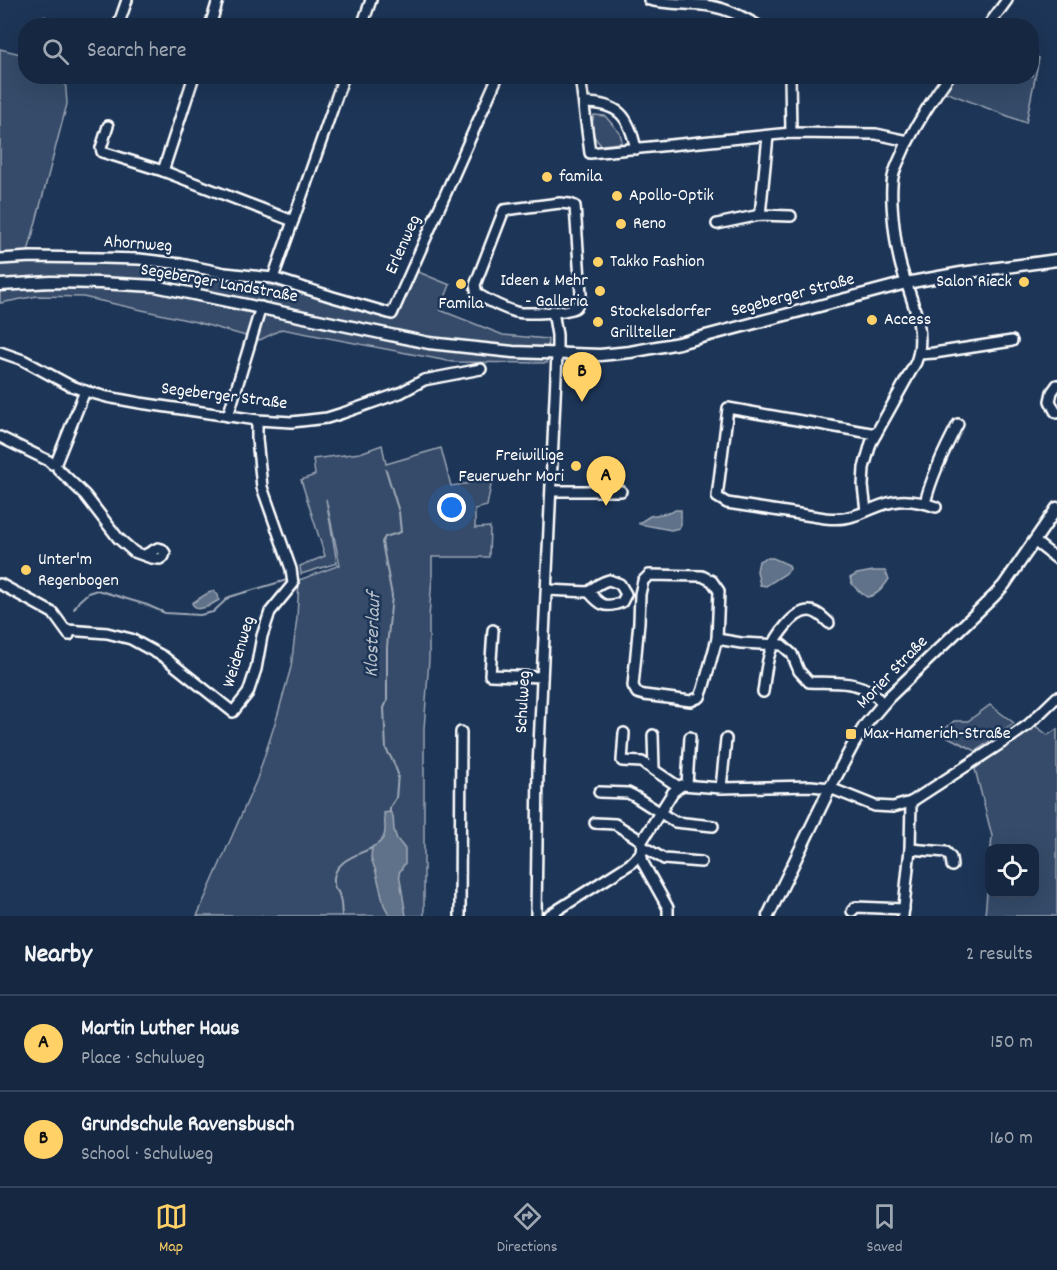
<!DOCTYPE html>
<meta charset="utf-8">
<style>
:root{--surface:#162841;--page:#1f3048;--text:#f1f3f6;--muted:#9ea6b1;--line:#35445a;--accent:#ffd166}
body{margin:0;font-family:Dekko,sans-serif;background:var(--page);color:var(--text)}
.controls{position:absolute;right:18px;bottom:18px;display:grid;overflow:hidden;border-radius:12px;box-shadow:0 6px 24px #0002}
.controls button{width:54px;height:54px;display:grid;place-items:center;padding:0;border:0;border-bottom:2px solid var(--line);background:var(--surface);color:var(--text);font:30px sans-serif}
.you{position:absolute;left:452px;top:508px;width:21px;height:21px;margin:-15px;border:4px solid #fff;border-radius:50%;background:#1a73e8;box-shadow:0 0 0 9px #1a73e833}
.badge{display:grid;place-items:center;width:39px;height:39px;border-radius:50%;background:var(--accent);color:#111;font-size:20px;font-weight:700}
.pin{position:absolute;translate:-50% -50px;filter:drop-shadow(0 2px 3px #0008)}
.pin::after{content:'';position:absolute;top:32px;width:21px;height:18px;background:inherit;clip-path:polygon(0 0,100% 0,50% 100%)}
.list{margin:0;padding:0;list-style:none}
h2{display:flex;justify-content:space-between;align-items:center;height:78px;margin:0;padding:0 24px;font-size:26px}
h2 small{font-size:20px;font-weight:400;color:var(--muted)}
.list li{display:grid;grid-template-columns:39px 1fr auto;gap:18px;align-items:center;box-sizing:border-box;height:96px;padding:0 24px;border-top:2px solid var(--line)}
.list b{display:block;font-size:22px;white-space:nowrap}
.list p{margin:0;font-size:20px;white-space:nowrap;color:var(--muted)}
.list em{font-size:20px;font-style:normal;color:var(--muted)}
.icon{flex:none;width:33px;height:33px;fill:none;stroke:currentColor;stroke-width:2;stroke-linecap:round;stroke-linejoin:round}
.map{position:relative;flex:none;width:1057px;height:916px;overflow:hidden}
.search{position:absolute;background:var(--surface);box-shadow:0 6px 24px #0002;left:18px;right:18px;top:18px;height:66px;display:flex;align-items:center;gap:15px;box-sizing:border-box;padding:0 21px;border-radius:24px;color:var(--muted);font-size:22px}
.sheet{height:270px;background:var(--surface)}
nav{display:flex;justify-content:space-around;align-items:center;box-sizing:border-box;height:84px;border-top:2px solid var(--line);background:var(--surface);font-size:16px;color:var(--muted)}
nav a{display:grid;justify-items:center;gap:3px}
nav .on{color:var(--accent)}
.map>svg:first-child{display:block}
.green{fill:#364b69;stroke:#9aa5b4;stroke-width:1.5}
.water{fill:#617289;stroke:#a0aab8;stroke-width:1.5}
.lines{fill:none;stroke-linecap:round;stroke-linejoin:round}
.stream{stroke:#a0aab8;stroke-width:2}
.minor-casing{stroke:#fff;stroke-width:14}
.major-casing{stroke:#fff;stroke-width:15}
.minor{stroke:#1d3557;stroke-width:9}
.major{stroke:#1d3557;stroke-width:10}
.poi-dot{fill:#ffd166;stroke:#1d3557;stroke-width:2}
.labels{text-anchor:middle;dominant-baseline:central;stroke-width:5;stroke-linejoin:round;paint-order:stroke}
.poi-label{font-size:18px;fill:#fff;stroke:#1d3557;text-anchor:start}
.street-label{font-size:18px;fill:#fff;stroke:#1d3557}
.water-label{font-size:20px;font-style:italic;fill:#b8c0ca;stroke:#1d3557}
</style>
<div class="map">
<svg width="1057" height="916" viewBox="0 0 1057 916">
<rect width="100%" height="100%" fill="#1d3557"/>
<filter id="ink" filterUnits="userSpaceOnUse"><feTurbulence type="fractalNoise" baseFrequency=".0167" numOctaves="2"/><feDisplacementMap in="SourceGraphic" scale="12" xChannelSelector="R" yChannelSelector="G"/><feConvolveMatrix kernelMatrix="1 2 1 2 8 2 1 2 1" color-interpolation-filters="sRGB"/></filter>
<g filter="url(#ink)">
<g class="green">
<polygon points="0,49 25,55 26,76 65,77 67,104 28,252 0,254"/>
<polygon points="1032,56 1039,58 1026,123 940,90 950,77 1032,76"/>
<path d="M594,115L605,116L620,133L622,141L620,143L601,145C591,135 590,128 594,115Z"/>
<path d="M31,260C81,262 133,261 183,268C255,279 327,299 398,316L416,271L450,285L440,310L503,335L548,339L547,363L453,362L282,329L260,340L196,322L83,297L37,296L0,303V262Z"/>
<polygon points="382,445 386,464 441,448 451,486 492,480 487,506 475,509 475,528 490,527 489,557 432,557 432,577 429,618 429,659 424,729 424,916 197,916 257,779 277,717 291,667 297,618 299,580 340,565 326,499 337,563 301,574 300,566 325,556 301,480 315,475 313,459 360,453"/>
<polygon points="990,705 1014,723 976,751 940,733 954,721 968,721"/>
<polygon points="1034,725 1048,735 1057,729 1057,916 985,916 989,869 990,894 1034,894 1034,848 991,848 992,836 975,769"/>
</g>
<g class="water">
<polygon points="675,510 681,510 681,524 679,528 671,530 639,524 639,523 650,516 672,512"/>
<polygon points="765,558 773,558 789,565 790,569 785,574 766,586 760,585 757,571 759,561"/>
<path d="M873,571H885L889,579C883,588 878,595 867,597C860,592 852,587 850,578L857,574Z"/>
<polygon points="211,591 214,591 218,595 219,600 207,607 198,609 193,605 192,603"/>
<path d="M390,812L393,816L394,830L397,839L405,849V863L399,873L406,916H390L384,905L376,872L371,858L372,847C389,840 385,828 384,813Z"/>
</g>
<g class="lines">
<g class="stream">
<polyline points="386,470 399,512 401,532 385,537 382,542 392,596 387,647 387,701 384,708 386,749 393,761 398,774 396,798 390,807 390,812"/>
<polyline points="74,609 79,601 88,593 97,590 147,605 165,613 200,615 213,612 229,597 287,580"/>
<path d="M342,916C341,908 342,899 338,892C335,887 335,891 334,884C331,862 356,855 372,848"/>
</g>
<g class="minor-casing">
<g id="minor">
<path d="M649,0C669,5 690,3 710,6C728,9 743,17 759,26"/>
<polyline points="43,23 54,26"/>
<polyline points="118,26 127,0"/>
<polyline points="210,26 218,0"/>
<polyline points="362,26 371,0"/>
<polyline points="988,26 1007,0"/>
<polyline points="580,76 590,153 791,133 876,134 908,141"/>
<polyline points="790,76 791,133"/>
<path d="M584,103C619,103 629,116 636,149"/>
<polyline points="108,126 101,148 102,152 163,171 293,221"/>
<polyline points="163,171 194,76"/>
<path d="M560,203L570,204L575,206L581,294C580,298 579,304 576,307C570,313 524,314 516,312C502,308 489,301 477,294L475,285L504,210Z"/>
<polyline points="760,215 768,136"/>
<polyline points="717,224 760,215 791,216"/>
<polyline points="0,259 31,257 102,258 139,259 181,264 225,273 273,278 333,297 392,314 498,76"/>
<polyline points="273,278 344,76"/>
<polyline points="0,352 23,360 69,385 85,391 107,397 140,403 257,420 292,422 327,418 343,413 400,393 424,380 481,369"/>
<polyline points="919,354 934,353 1012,341"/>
<polyline points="1057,385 1052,392 1050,401 1055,411 1057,413"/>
<polyline points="228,416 261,307"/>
<path d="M876,434L728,408L717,497L727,503L825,518C835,519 844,519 853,516C869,512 882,502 899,501C911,500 925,503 936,507"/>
<polyline points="0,437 49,461 52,464"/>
<polyline points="56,463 85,391"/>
<polyline points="58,469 85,495 118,538 134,552 151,558 160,559 164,556 165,553 162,549 158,548 145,555"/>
<polyline points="552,491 621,491"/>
<path d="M925,503C932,475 944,450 958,424"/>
<path d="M866,511L863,486L864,468L871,443L916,362C927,332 912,302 903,273C896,253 889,198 893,177C895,167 901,157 905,147C918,122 932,99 949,76"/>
<polyline points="1034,541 1057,559"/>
<polygon points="649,575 702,576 712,581 719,591 717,639 703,689 700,697 691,701 644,695 637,693 633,686 639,622 640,594 643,581"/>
<path d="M609,580L620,584L626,594L622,602C605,609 600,605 589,592C595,586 601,582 609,580Z"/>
<polyline points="0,584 53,613 69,635"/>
<polyline points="547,590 589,592"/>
<polyline points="67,630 107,633 131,639 164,657 233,712 248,693 256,669 262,636 270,612 293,584 291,569 262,487 257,439 257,420"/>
<polyline points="493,630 490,675 542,677"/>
<path d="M717,639L741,643L782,645L792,654L799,671L809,682C829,683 856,680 872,693C876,696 880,700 883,704"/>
<path d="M763,692C765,680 766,662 771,650C776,637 793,611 809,611C817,611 824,618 829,623"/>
<polyline points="624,733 622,761 642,762 679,787"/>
<polyline points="653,735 654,769"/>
<polyline points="687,785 690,737"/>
<polyline points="721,788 726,739"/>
<polyline points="599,792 628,793 634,796 675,822 713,826"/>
<polyline points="595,823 615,824 642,841"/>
<polyline points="642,846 664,859 701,862"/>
<polyline points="910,849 946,852 951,858 952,866"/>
<polyline points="852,911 856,907 904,909"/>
<polyline points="460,916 461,732"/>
<polyline points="536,916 538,768 557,354 557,335 553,311"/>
<polyline points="548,916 630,864 641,853"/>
<polyline points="668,916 668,908 643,863 641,853 642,841 673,792 682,785 721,788 811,786 830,788 875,806 893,807 911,802 1011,737 1028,725 1057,697"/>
<polyline points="903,916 910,849 911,802"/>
</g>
</g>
<g class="major-casing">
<g id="major">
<polyline points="0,285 51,282 100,283 155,286 429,343 513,352 600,355 630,352 679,343 906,283 961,273 1057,260"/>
<polyline points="768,916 830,788 854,743 866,724 889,697 994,596 1004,585 1057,508"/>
</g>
</g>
<use href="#minor" class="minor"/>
<use href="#major" class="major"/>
</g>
</g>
<g class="poi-dot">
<circle cx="547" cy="177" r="6"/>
<circle cx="617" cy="196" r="6"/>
<circle cx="621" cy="224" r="6"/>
<circle cx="598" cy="262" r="6"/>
<circle cx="1024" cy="282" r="6"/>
<circle cx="461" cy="284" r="6"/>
<circle cx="600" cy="291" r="6"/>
<circle cx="872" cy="320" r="6"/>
<circle cx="598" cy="322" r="6"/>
<circle cx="576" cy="466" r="6"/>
<circle cx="26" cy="570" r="6"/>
<rect x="845" y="728" width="12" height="12" rx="3"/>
</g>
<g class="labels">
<g class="poi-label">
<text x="559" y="177">famila</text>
<text x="629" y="196">Apollo-Optik</text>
<text x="633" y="224">Reno</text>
<text x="610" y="262">Takko Fashion</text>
<text x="588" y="281" text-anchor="end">Ideen &amp; Mehr<tspan x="588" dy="21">- Galleria</tspan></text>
<text x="1012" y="282" text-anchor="end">Salon Rieck</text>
<text x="461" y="304" text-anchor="middle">Famila</text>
<text x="610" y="312">Stockelsdorfer<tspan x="610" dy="21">Grillteller</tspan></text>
<text x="884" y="320">Access</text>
<text x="564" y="456" text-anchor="end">Freiwillige<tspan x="564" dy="21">Feuerwehr Mori</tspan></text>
<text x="38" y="560">Unter'm<tspan x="38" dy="21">Regenbogen</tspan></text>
<text x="863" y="734">Max-Hamerich-Straße</text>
</g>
<g class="street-label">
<text transform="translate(138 245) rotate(4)">Ahornweg</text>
<text transform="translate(404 245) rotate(-66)">Erlenweg</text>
<text transform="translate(219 284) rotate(10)">Segeberger Landstraße</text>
<text transform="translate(793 296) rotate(-15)">Segeberger Straße</text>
<text transform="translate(224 397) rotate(7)">Segeberger Straße</text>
<text transform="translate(240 652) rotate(-73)">Weidenweg</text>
<text transform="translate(893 673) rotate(-46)">Morier Straße</text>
<text transform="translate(524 702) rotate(-87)">Schulweg</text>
</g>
<g class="water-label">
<text transform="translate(374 635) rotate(-88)">Klosterlauf</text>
</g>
</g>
</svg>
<div class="controls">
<button><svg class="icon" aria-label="locate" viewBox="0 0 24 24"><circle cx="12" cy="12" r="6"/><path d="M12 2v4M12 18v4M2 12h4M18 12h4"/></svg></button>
</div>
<div class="you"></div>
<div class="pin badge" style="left:606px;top:506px">A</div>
<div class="pin badge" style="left:582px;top:402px">B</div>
<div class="search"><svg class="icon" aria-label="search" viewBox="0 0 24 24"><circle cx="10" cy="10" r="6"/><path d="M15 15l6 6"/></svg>Search here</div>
</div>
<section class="sheet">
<h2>Nearby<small>2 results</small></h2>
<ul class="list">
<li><span class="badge">A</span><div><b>Martin Luther Haus</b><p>Place · Schulweg</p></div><em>150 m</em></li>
<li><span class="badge">B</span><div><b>Grundschule Ravensbusch</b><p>School · Schulweg</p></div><em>160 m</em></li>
</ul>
</section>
<nav>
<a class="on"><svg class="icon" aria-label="map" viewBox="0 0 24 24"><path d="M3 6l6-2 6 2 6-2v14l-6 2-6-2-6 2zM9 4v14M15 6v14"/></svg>Map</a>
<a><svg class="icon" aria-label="directions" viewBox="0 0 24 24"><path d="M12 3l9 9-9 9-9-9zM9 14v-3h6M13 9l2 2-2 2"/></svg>Directions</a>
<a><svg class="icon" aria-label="saved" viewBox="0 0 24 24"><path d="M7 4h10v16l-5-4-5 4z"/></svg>Saved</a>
</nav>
